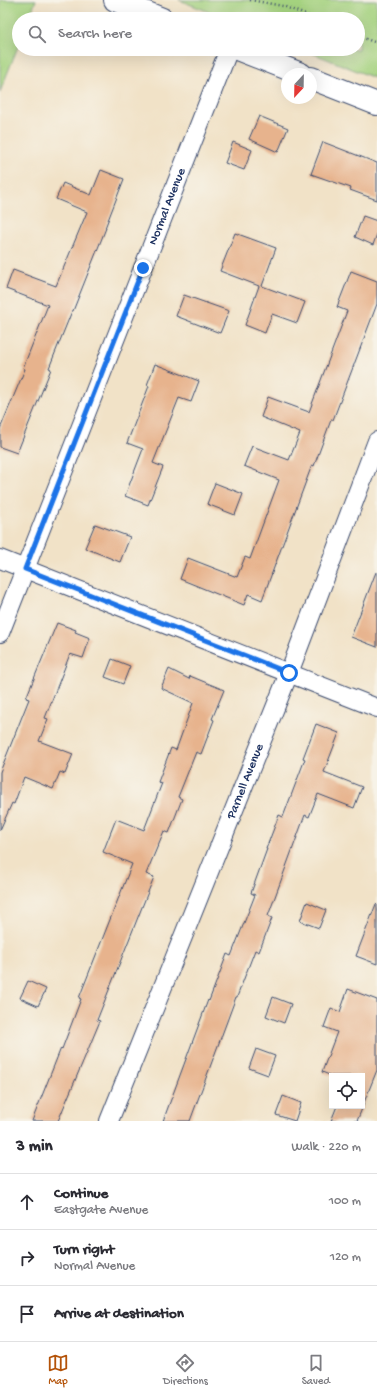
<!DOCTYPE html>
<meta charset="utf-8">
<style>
:root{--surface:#fff;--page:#f7f7f7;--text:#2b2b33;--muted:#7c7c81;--line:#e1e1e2;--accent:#b45309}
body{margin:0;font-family:"Gochi Hand",sans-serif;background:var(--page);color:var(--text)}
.controls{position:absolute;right:12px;bottom:12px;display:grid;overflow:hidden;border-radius:0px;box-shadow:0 4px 16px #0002}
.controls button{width:36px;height:36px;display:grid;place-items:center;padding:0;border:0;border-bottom:1px solid var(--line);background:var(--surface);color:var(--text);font:20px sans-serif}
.compass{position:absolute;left:281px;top:68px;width:36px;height:36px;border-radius:50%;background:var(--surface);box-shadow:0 4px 16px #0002;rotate:202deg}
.stop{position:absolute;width:12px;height:12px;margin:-9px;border:3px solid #1a73e8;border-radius:50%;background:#fff}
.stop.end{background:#1a73e8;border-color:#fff;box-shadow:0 1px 4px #0008}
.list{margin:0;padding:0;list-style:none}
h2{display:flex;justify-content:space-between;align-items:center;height:52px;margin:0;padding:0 16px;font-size:17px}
h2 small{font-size:13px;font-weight:400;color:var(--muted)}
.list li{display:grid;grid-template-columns:26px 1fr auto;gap:12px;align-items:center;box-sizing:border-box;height:56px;padding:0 16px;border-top:1px solid var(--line)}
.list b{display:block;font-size:15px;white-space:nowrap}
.list p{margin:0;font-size:13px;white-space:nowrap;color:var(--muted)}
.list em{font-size:13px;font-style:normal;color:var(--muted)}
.icon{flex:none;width:22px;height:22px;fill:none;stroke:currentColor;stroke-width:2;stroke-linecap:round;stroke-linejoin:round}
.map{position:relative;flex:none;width:377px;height:1121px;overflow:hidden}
.search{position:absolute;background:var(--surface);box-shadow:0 4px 16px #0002;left:12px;right:12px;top:12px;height:44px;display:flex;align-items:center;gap:10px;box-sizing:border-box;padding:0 14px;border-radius:22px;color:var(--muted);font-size:15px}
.sheet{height:220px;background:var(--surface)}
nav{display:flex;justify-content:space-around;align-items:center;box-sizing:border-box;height:56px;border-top:1px solid var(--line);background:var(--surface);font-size:11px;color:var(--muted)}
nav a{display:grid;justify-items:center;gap:2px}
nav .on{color:var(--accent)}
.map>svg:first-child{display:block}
.green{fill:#a4d27f;stroke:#60806e}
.building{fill:#e7b38d}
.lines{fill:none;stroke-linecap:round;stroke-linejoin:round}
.minor-casing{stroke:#3b4a6e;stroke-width:20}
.tertiary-casing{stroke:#3b4a6e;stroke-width:24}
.path{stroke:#3b4a6e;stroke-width:2.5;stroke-dasharray:1 3;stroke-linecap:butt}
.minor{stroke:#fff;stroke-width:18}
.tertiary{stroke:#fff;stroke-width:22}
.route{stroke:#1a73e8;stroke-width:5}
.labels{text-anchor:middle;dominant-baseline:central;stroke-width:3.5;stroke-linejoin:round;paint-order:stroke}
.street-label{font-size:13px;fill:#1b2f5e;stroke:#f7f3e8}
</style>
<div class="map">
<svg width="377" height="1121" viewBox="0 0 377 1121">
<rect width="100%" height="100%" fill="#f7f3e8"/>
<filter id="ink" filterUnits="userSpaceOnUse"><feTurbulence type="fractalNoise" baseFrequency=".025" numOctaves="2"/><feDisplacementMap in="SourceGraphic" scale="8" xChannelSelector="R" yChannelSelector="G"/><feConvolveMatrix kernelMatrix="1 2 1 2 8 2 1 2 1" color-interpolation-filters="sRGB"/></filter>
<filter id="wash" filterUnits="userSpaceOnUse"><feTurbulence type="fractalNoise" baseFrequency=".012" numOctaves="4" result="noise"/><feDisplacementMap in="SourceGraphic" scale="16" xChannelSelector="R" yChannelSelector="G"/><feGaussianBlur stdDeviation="0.9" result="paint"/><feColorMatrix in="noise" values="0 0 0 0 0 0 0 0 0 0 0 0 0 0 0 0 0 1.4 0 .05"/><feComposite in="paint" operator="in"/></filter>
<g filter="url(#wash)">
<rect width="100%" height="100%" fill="#f1e2c7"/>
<g class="green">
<polygon points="0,0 36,0 29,19 19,19 19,44 0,92"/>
<polygon points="179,0 377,0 377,79 302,49 358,49 358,19 227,19"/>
</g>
<g id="blocks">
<g class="building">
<polygon points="259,116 288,128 278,152 249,139"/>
<polygon points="233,142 252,150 244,170 225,163"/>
<polygon points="323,142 377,163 377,200 350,190 351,188 311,174"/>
<polygon points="101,170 124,179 105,228 106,228 73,311 72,311 49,368 51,369 17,453 0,447 0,429 25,369 23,368 48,305 6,289 13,270 56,286 87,212 56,199 63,183 91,195"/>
<polygon points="363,216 377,221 377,234 373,245 355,237"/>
<polygon points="235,233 276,248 262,286 305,302 297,323 272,314 265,333 245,325 259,286 220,271"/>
<polygon points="351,271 377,281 377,304 333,420 331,420 314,466 312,465 262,600 248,594 244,605 180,579 188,558 237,577 245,557 250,559 279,480 244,466 252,446 289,460 300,433 261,417 268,397 309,412 347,311 337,307"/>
<polygon points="184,295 229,311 220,333 176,316"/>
<polygon points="155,364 199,381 191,402 179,398 153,463 163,467 148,505 125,496 143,449 127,443 149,386 147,385"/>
<polygon points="215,483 243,494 235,515 207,504"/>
<polygon points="95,524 130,537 120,562 85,548"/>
<polygon points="376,572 377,572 377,647 351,637"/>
<polygon points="57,623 76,630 75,632 90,638 83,658 70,654 45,718 48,719 39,741 73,754 65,774 60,772 53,789 24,777 14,804 12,803 0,830 0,772 29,699 26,698"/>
<polygon points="112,659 130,666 123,684 105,677"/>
<polygon points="169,669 189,679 190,676 224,690 212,719 214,720 201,754 196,752 178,797 182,799 169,833 164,831 146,874 154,877 97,1020 100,1021 58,1121 32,1121 61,1048 62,1049 81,999 79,998 132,864 103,852 116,819 144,830 162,783 158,782 171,748 176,750 193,703 161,688"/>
<polygon points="316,724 339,733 324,772 362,787 354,808 318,794 309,817 305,815 268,916 272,918 259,952 255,950 237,997 236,997 190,1121 163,1121 208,1000 209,1001 227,954 231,956 255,895 251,893 267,849 266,849 279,815 283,817 305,759 303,758"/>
<polygon points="307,902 326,910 319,928 300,921"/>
<polygon points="376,904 377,905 377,964 356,956"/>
<polygon points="28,981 46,989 38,1006 20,998"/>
<polygon points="348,989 377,1000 377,1070 363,1105 362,1076 332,1076 322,1072 337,1032 324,1027 331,1008 340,1012"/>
<polygon points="273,997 291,1004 284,1023 266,1016"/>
<polygon points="256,1049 275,1056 268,1075 249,1068"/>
<polygon points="283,1096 301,1103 295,1121 276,1115"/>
<polygon points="337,1106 363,1106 357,1121 331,1121"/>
</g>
</g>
</g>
<g filter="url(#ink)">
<use href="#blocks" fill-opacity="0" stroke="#3b4a6e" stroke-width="1"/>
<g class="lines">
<g class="minor-casing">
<g id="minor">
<polyline points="0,559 377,708"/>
<path id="s1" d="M0,633L229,49"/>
<path id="s2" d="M109,1121L289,673L377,441"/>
</g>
</g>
<g class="tertiary-casing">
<g id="tertiary">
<polyline points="115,0 162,19"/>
<polyline points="237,49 301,74"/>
<polyline points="311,78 377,104"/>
</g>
</g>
<g class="path">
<polyline points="250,0 283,6 316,19"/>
<polyline points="358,36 377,43"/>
</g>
<use href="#minor" class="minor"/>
<use href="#tertiary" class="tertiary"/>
</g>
</g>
<g class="lines" filter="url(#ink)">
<polyline class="route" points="143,268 25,569 289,673"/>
</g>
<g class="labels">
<g class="street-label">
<text stroke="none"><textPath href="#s1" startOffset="458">Normal Avenue</textPath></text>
<text stroke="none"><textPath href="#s2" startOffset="366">Parnell Avenue</textPath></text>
</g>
</g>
</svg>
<div class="controls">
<button><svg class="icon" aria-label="locate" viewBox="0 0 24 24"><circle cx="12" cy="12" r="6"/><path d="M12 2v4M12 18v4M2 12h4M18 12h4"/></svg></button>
</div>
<svg class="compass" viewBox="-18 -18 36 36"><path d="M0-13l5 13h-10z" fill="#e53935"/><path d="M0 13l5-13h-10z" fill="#7c7c81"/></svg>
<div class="stop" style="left:289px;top:673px"></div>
<div class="stop end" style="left:143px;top:268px"></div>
<div class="search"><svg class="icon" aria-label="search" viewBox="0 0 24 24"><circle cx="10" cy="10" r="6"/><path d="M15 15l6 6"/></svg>Search here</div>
</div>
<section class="sheet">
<h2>3 min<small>Walk · 220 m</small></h2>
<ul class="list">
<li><svg class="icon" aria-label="ahead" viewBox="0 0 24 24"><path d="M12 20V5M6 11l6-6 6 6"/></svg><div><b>Continue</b><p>Eastgate Avenue</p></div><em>100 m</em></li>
<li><svg class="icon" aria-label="right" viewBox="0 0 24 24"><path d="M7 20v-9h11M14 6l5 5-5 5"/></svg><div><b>Turn right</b><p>Normal Avenue</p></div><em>120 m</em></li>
<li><svg class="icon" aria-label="arrive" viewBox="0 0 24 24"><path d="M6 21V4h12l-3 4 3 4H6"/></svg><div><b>Arrive at destination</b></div></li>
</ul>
</section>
<nav>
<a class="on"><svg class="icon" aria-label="map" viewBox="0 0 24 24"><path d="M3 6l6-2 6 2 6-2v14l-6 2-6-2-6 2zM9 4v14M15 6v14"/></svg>Map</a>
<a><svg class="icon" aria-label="directions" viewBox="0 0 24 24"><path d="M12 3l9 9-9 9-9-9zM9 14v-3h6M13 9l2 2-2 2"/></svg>Directions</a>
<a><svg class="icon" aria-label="saved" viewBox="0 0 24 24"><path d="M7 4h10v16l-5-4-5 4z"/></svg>Saved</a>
</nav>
